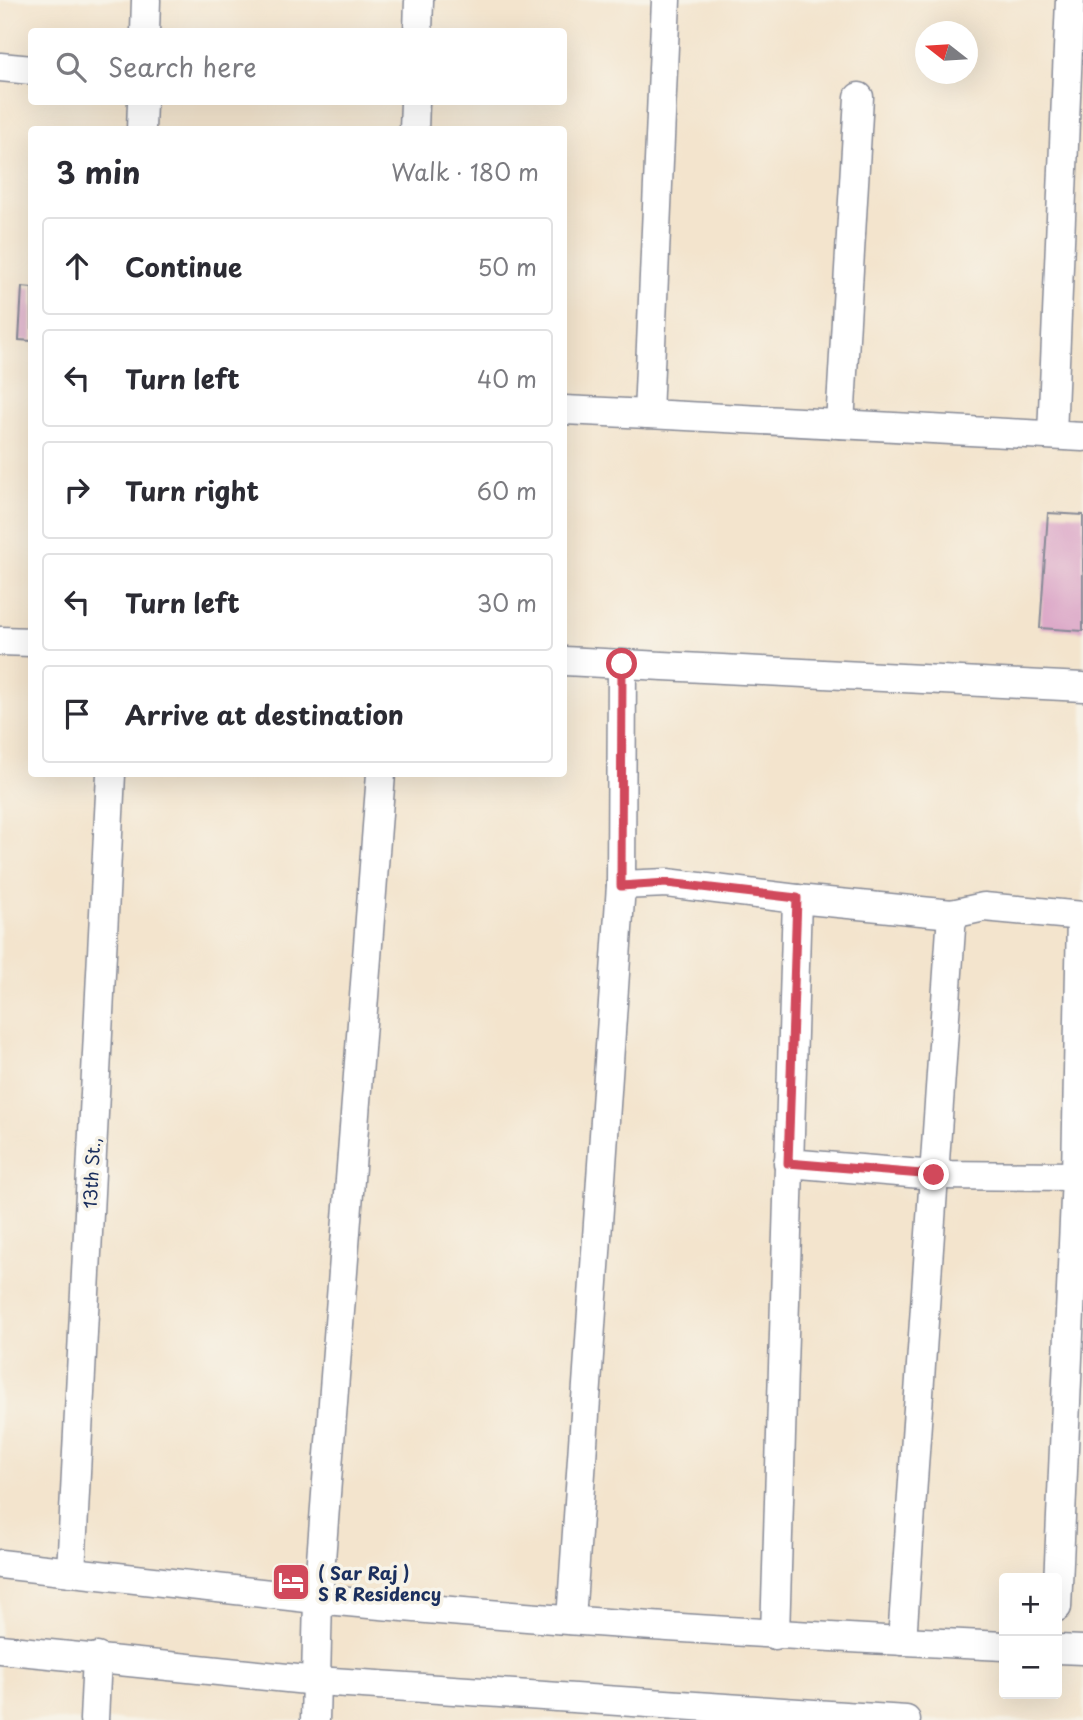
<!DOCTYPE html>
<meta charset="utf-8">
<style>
:root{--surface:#fff;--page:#f7f7f7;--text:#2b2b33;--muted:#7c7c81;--line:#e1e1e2}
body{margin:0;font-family:"Playpen Sans",sans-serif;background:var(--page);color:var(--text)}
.controls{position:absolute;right:21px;bottom:21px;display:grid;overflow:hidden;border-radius:7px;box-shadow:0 7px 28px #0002}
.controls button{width:63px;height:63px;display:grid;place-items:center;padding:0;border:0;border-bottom:2px solid var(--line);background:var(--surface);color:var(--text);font:35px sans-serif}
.compass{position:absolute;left:915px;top:21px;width:63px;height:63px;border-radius:50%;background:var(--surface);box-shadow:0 7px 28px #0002;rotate:287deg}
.stop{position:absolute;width:21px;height:21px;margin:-16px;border:5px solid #d1495b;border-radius:50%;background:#fff}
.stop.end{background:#d1495b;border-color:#fff;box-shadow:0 2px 7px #0008}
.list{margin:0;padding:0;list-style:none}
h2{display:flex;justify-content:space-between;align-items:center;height:91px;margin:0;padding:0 28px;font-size:30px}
h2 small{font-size:23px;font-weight:400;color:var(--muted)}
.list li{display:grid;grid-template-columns:46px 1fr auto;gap:21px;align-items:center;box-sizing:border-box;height:98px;margin:0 14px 14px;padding:0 14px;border:2px solid var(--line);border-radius:7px}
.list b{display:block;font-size:26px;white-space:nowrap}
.list em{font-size:23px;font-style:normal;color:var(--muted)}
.icon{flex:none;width:38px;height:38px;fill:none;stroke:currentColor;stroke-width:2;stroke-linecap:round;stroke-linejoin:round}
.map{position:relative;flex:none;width:1083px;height:1720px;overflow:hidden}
.search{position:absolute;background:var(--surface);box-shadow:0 7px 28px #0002;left:28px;top:28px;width:539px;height:77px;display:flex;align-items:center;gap:18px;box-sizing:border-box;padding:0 24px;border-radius:7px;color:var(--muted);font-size:26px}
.panel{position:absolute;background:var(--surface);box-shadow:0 7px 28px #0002;left:28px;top:126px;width:539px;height:651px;border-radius:7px}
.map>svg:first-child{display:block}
.building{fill:#ddaac9}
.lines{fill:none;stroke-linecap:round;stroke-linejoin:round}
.street-casing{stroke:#878a96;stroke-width:31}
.street{stroke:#fff;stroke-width:28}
.route{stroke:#d1495b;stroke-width:9}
.labels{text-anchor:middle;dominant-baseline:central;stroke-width:7;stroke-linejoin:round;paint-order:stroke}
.street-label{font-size:18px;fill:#1b2f5e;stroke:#f7f3e8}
.poi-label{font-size:18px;font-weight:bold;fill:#1b2f5e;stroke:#f7f3e8;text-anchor:start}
</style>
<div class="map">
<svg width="1083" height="1720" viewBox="0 0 1083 1720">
<rect width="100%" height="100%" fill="#f7f3e8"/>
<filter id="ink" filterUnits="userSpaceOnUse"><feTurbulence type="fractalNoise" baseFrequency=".0143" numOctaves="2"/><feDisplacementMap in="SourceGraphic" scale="14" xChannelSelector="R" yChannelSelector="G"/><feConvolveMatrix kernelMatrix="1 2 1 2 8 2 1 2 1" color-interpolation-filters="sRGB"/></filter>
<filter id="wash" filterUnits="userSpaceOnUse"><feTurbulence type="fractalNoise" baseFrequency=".00686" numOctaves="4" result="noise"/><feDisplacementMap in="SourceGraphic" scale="28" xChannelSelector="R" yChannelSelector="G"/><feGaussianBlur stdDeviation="1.57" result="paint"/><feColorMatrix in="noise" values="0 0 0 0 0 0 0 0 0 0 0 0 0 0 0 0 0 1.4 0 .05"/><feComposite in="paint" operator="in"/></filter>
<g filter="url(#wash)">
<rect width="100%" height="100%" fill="#f3e4cd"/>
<g id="blocks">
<g class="building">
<polygon points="22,287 32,288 32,341 19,340"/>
<polygon points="1048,513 1083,515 1083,631 1040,628"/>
</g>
</g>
</g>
<g filter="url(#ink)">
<use href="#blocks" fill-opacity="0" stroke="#878a96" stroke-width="2"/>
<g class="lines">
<g class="street-casing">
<g id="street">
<polyline points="666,0 648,414 1083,437"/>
<polyline points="145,32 146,0"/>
<polyline points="418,32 419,0"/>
<polyline points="0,67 32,70"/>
<polyline points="141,130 142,102"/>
<polyline points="414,130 415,102"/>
<polyline points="564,410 648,414"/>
<polyline points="840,424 859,97"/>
<polyline points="1052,435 1070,0"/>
<polyline points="0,641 32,642"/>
<polyline points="564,661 1083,687"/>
<polyline points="621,885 667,883 797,899"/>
<polyline points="788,1163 934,1175 1076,1176"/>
<path d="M0,1564C105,1575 211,1588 316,1599C545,1621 775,1635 1004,1646"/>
<polyline points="71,1572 111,774"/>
<polyline points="1057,1607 1076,1176 1081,916"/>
<polyline points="571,1620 621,885 622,664"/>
<polyline points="775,1635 797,899 952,914 984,907 1083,916"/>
<polyline points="902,1641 952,914"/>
<polyline points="0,1649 317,1681 906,1720"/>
<polyline points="1057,1649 1083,1650"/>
<polyline points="94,1720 97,1657"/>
<polyline points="315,1720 318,1599 381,774"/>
</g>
</g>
<use href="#street" class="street"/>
</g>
</g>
<g class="lines" filter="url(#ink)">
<polyline class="route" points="622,664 621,886 667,883 797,898 788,1163 934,1175"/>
</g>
<defs>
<g id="hotel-square" transform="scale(2.0125)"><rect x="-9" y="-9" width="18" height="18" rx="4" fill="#d1495b" stroke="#f7f3e8"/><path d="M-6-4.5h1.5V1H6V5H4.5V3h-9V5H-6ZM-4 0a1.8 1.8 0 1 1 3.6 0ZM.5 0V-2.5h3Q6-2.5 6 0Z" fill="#fff"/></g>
</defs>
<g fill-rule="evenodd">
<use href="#hotel-square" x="291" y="1582"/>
</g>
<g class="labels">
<g class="street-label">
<text transform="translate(91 1173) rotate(-87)">13th St.,</text>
</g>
<g class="poi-label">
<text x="318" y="1572">( Sar Raj )<tspan x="318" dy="21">S R Residency</tspan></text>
</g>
</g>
</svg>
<div class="controls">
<button>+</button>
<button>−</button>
</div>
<svg class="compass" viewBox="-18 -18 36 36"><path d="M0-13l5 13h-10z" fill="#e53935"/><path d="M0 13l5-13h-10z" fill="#7c7c81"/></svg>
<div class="stop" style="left:622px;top:664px"></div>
<div class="stop end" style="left:934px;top:1175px"></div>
<div class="search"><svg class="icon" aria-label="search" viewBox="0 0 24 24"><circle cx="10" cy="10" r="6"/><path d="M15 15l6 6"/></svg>Search here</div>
<section class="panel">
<h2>3 min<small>Walk · 180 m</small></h2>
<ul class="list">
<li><svg class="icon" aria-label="ahead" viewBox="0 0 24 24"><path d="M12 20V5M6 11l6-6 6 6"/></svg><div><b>Continue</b></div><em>50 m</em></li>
<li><svg class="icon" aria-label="left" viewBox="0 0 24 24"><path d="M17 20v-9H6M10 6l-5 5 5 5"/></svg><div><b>Turn left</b></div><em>40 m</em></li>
<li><svg class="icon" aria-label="right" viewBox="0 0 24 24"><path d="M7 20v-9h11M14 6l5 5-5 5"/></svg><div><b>Turn right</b></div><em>60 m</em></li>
<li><svg class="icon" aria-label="left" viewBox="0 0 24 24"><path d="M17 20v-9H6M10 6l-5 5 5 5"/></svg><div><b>Turn left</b></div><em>30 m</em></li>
<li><svg class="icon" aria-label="arrive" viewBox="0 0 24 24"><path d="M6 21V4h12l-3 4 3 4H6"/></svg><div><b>Arrive at destination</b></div></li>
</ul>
</section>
</div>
